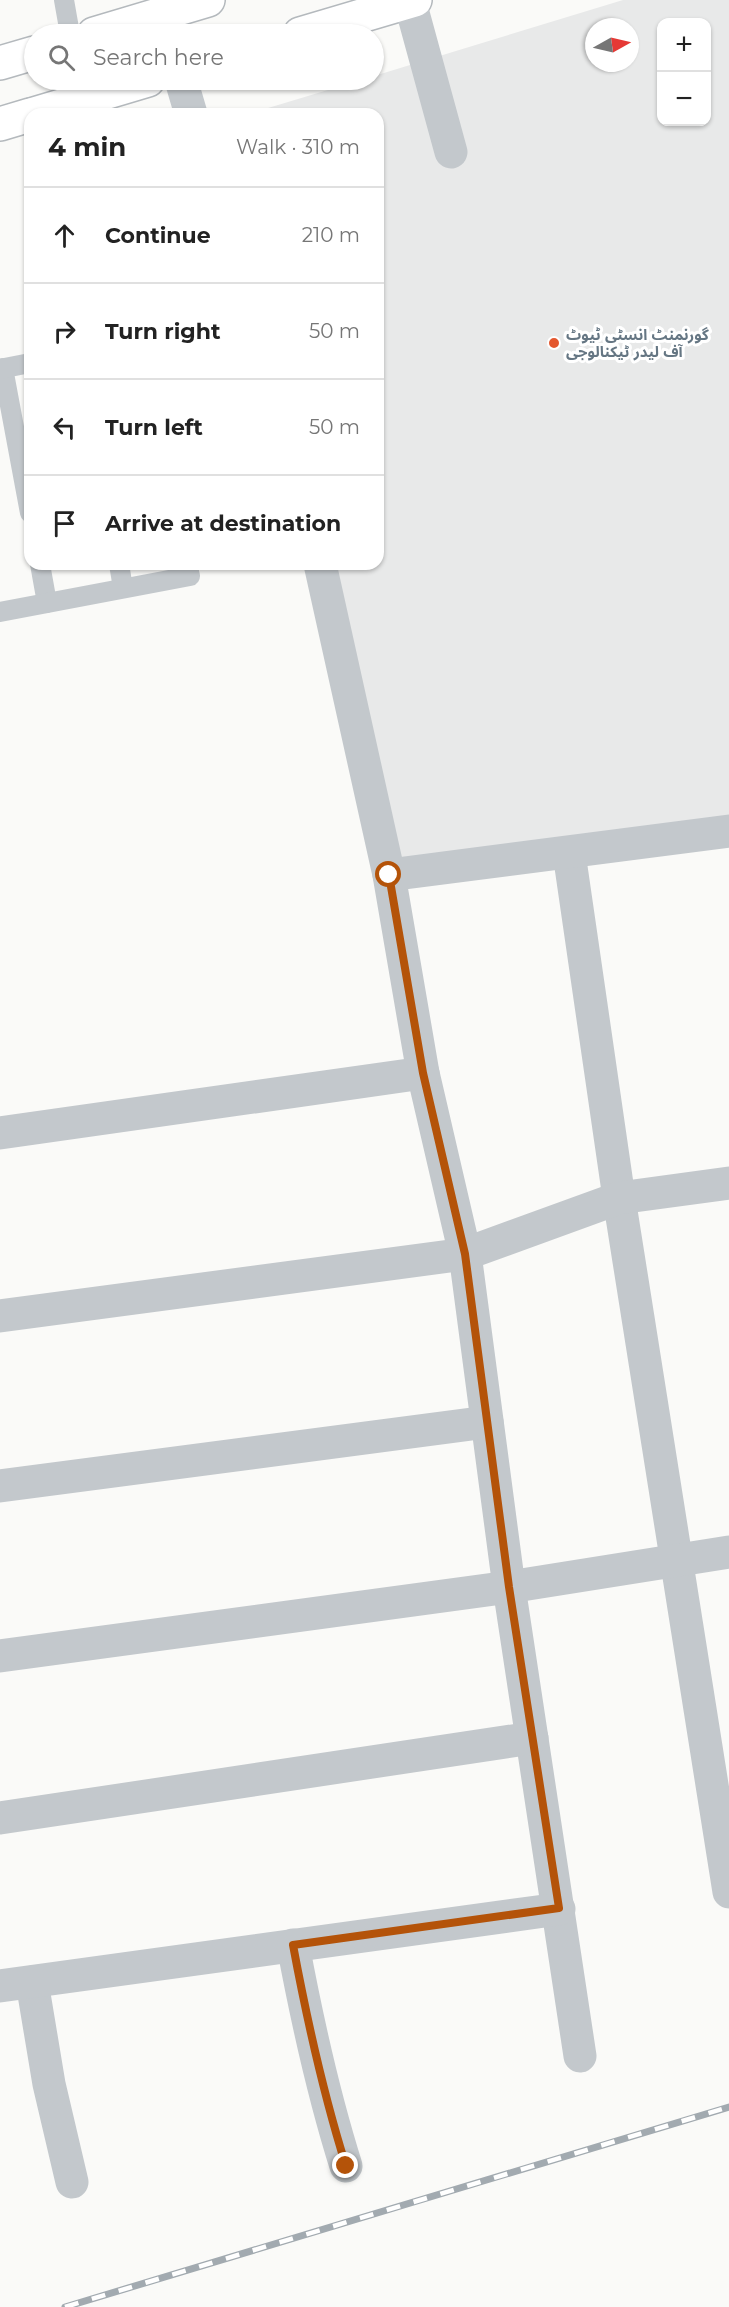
<!DOCTYPE html>
<meta charset="utf-8">
<style>
:root{--surface:#fff;--page:#f2f2f2;--text:#222;--muted:#767676;--line:#e0e0e0}
body{margin:0;font-family:Montserrat,"Noto Sans Arabic",sans-serif;background:var(--page);color:var(--text)}
.controls{position:absolute;right:18px;top:18px;display:grid;overflow:hidden;border-radius:12px;box-shadow:0 2px 4px #0004}
.controls button{width:54px;height:54px;display:grid;place-items:center;padding:0;border:0;border-bottom:2px solid var(--line);background:var(--surface);color:var(--text);font:30px sans-serif}
.compass{position:absolute;left:585px;top:18px;width:54px;height:54px;border-radius:50%;background:var(--surface);box-shadow:0 2px 4px #0004;rotate:82deg}
.stop{position:absolute;width:18px;height:18px;margin:-14px;border:4px solid #b45309;border-radius:50%;background:#fff}
.stop.end{background:#b45309;border-color:#fff;box-shadow:0 2px 6px #0008}
.list{margin:0;padding:0;list-style:none}
h2{display:flex;justify-content:space-between;align-items:center;height:78px;margin:0;padding:0 24px;font-size:26px}
h2 small{font-size:20px;font-weight:400;color:var(--muted)}
.list li{display:grid;grid-template-columns:39px 1fr auto;gap:18px;align-items:center;box-sizing:border-box;height:96px;padding:0 24px;border-top:2px solid var(--line)}
.list b{display:block;font-size:22px;white-space:nowrap}
.list em{font-size:20px;font-style:normal;color:var(--muted)}
.icon{flex:none;width:33px;height:33px;fill:none;stroke:currentColor;stroke-width:2;stroke-linecap:round;stroke-linejoin:round}
.map{position:relative;flex:none;width:729px;height:2307px;overflow:hidden}
.search{position:absolute;background:var(--surface);box-shadow:0 2px 4px #0004;left:24px;top:24px;width:360px;height:66px;display:flex;align-items:center;gap:15px;box-sizing:border-box;padding:0 21px;border-radius:33px;color:var(--muted);font-size:22px}
.panel{position:absolute;background:var(--surface);box-shadow:0 2px 4px #0004;left:24px;top:108px;width:360px;height:462px;border-radius:18px}
.map>svg:first-child{display:block}
.built{fill:#e8e9e9;fill-rule:evenodd}
.lines{fill:none;stroke-linecap:round;stroke-linejoin:round}
.highway-casing{stroke:#b4b9bd;stroke-width:36}
.lane{stroke:#c3c8cc;stroke-width:20}
.street{stroke:#c3c8cc;stroke-width:33}
.highway{stroke:#fff;stroke-width:33}
.rail-casing{stroke:#a2aab0;stroke-width:7}
.rail{stroke:#fff;stroke-width:4.5;stroke-dasharray:14;stroke-linecap:butt}
.route{stroke:#b45309;stroke-width:8}
.poi-dot{fill:#e4572e;stroke:#fff;stroke-width:2}
.labels{text-anchor:middle;dominant-baseline:central;stroke-width:6;stroke-linejoin:round;paint-order:stroke}
.poi-label{font-size:15px;font-weight:bold;fill:#657683;stroke:#fff;text-anchor:start}
</style>
<div class="map">
<svg width="729" height="2307" viewBox="0 0 729 2307">
<rect width="100%" height="100%" fill="#fafaf8"/>
<path class="built" d="M623,0H729V831L405,874L335,564H378V114H248L361,80H374V76ZM662,22H706V122H662ZM594,27H630V63H594Z"/>
<g class="lines">
<g class="highway-casing">
<g id="highway">
<polyline points="94,34 208,0"/>
<polyline points="300,34 415,0"/>
<polyline points="0,63 34,53"/>
<polyline points="34,114 148,80"/>
<polyline points="0,124 30,115"/>
</g>
</g>
<g class="lane">
<polyline points="64,0 70,34"/>
<polyline points="3,368 30,513"/>
<polyline points="0,369 30,363"/>
<polyline points="40,564 47,603"/>
<polyline points="119,564 123,588"/>
<polyline points="0,612 190,576 187,564"/>
</g>
<g class="street">
<polyline points="410,2 451,152"/>
<polyline points="181,80 191,114"/>
<polyline points="320,564 389,875 423,1073 465,1254 509,1587 580,2056"/>
<polyline points="569,853 619,1198 729,1892"/>
<polyline points="389,875 729,831"/>
<polyline points="0,1133 423,1073"/>
<polyline points="0,1316 465,1254 619,1198 729,1183"/>
<polyline points="0,1486 487,1422"/>
<polyline points="0,1656 509,1587 729,1552"/>
<polyline points="0,1818 532,1738"/>
<path d="M293,1945C307,2020 323,2093 346,2166"/>
<polyline points="32,1982 49,2084 72,2182"/>
<polyline points="0,1986 559,1909"/>
</g>
<use href="#highway" class="highway"/>
<g class="rail-casing">
<polyline id="rail" points="65,2307 729,2107"/>
</g>
<use href="#rail" class="rail"/>
</g>
<g class="lines">
<path class="route" d="M346,2166C323,2093 307,2020 293,1945L559,1908L509,1587L465,1254L423,1073L389,875"/>
</g>
<circle class="poi-dot" cx="554" cy="343" r="6"/>
<g class="labels">
<g class="poi-label">
<text x="566" y="334">گورنمنٹ انسٹی ٹیوٹ<tspan x="566" dy="17">آف لیدر ٹیکنالوجی</tspan></text>
</g>
</g>
</svg>
<div class="controls">
<button>+</button>
<button>−</button>
</div>
<svg class="compass" viewBox="-18 -18 36 36"><path d="M0-13l5 13h-10z" fill="#e53935"/><path d="M0 13l5-13h-10z" fill="#767676"/></svg>
<div class="stop" style="left:389px;top:875px"></div>
<div class="stop end" style="left:346px;top:2166px"></div>
<div class="search"><svg class="icon" aria-label="search" viewBox="0 0 24 24"><circle cx="10" cy="10" r="6"/><path d="M15 15l6 6"/></svg>Search here</div>
<section class="panel">
<h2>4 min<small>Walk · 310 m</small></h2>
<ul class="list">
<li><svg class="icon" aria-label="ahead" viewBox="0 0 24 24"><path d="M12 20V5M6 11l6-6 6 6"/></svg><div><b>Continue</b></div><em>210 m</em></li>
<li><svg class="icon" aria-label="right" viewBox="0 0 24 24"><path d="M7 20v-9h11M14 6l5 5-5 5"/></svg><div><b>Turn right</b></div><em>50 m</em></li>
<li><svg class="icon" aria-label="left" viewBox="0 0 24 24"><path d="M17 20v-9H6M10 6l-5 5 5 5"/></svg><div><b>Turn left</b></div><em>50 m</em></li>
<li><svg class="icon" aria-label="arrive" viewBox="0 0 24 24"><path d="M6 21V4h12l-3 4 3 4H6"/></svg><div><b>Arrive at destination</b></div></li>
</ul>
</section>
</div>
